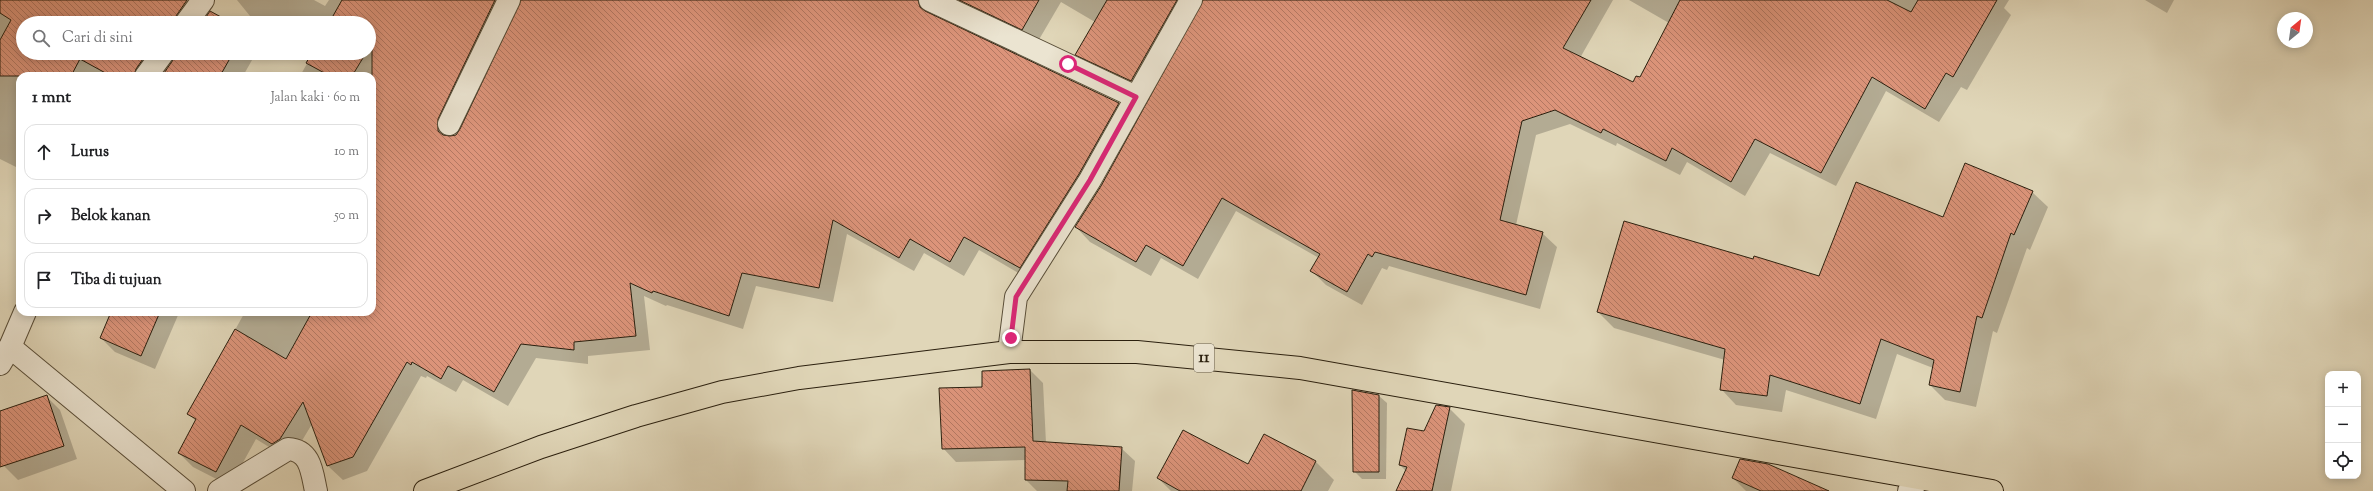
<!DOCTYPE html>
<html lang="id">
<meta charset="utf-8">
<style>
:root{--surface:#fff;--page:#f6f6f6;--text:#202124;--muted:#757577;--line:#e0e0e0}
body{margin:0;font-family:"Sorts Mill Goudy",serif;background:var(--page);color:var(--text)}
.controls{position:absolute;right:12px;bottom:12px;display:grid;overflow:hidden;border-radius:8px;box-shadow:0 2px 10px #0003}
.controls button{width:36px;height:36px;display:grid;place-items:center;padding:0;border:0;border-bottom:1px solid var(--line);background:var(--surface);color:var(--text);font:20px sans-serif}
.compass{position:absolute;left:2277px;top:12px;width:36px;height:36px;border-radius:50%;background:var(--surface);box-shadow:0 2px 10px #0003;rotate:29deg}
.stop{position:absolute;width:12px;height:12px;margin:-9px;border:3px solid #db2777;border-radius:50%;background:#fff}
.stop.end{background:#db2777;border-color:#fff;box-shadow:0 1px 4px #0008}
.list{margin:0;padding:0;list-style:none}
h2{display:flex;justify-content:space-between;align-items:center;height:52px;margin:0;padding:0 16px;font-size:17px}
h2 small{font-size:13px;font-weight:400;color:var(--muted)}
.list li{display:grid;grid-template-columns:26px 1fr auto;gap:12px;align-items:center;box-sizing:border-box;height:56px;margin:0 8px 8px;padding:0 8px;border:1px solid var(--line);border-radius:12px}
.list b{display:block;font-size:15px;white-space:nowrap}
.list em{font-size:13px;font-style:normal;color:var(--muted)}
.icon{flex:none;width:22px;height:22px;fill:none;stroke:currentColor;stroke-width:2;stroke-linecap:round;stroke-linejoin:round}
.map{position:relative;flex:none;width:2373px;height:491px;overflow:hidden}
.search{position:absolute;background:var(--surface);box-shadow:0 2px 10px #0003;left:16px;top:16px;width:360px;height:44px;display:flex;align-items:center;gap:10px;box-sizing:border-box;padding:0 14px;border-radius:22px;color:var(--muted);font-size:15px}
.panel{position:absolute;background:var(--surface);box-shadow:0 2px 10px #0003;left:16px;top:72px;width:360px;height:244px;border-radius:12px}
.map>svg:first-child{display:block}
.shadow{fill:#0003;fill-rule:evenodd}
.building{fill:url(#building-back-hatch);stroke:#2a1f0e}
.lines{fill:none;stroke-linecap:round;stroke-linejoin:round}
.minor-casing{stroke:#584d38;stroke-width:24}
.highway-casing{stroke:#2a1f0e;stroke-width:24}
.minor{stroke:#ebe4d1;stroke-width:22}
.highway{stroke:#e0d6b8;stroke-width:22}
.route{stroke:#db2777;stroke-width:5}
.labels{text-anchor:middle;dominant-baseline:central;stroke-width:3.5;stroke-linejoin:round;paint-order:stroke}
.shield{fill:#ebe4d1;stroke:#645a48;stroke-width:1}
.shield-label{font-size:16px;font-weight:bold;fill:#2a1f0e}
</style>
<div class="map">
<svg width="2373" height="491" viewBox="0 0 2373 491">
<defs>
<pattern id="building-back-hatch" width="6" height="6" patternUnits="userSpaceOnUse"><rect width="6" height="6" fill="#dc947a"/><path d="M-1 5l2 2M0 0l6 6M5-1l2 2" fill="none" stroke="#b37862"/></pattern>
</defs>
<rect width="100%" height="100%" fill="#e0d6b8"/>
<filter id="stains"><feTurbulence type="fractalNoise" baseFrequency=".005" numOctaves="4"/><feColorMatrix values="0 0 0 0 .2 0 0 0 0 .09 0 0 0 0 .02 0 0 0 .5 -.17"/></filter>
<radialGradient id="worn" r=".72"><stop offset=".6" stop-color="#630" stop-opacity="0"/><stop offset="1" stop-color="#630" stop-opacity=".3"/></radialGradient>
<g class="shadow">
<polygon points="0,0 190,0 195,23 23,23 23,53 256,53 243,76 165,76 176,55 137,76 101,76 95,72 93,76 20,76 20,169 0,159"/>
<path d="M237,0H314L325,6L329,0H1613L1580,58L1634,83L1640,79L1669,23L1629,0H2009L2004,8L2011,15L1967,90L1961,87L1939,122L1886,91L1836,186L1770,153L1745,196L1687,162L1680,175L1617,143L1616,146L1570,124L1536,135L1516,225L1542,233L1557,247L1540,309L1389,266L1387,270L1382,268L1362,305L1326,285L1312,271L1319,258L1236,211L1198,279L1161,258L1151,276L1090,242L1076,227L1102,187L1204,2L1199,3L1146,95L1091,69L1077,55L1095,22L1061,2L1037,43L933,9L932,16L1118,104L1133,118L1034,282L979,250L964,276L924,253L914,271L847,234L833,302L756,286L743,329L667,305L666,306L644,296L650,350L588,356V364L536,358L508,406L463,380L456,392L427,376L426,378L421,376L367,471L343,480L328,466L312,424L294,454L287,458L256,439L230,486L193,467L179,453L196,421L188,414L245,312H372V76H300L313,53H369V23H263L250,16ZM522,3L461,130L456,135L452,136L517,4Z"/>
<polygon points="2145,0 2174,0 2167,13"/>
<polygon points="2032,192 2048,207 2030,250 2027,248 1997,333 1993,331 1976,407 1945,400 1930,385 1933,368 1897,354 1876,419 1786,390 1782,412 1736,405 1721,389 1725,360 1614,328 1598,312 1753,260 1820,277 1943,218"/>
<polygon points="101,312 179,313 155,369 115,352 101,338 110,316"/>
<polygon points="1030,370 1043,383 1046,443 1121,448 1135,461 1132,491 1037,491 1026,480 1026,460 956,462 943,448 983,388"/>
<polygon points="46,396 60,410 77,459 18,480 4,466 0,454 0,412"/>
<polygon points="1379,396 1387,403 1386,479 1362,479 1354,471"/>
<polygon points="1449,408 1465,424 1451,491 1397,491 1406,471 1400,465 1424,432"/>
<polygon points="1265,435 1316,462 1334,480 1328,491 1171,491 1158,478 1248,466"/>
<polygon points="1733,478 1811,491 1746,491"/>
</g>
<g class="building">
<polygon points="0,0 187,0 176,16 174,23 23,23 23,53 147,53 136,69 134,76 111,76 80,59 71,76 0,76 0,40 11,20 0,13"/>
<polygon points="342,0 495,0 438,119 438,131 443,135 450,136 456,135 460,129 521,0 918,0 920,7 925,11 1119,103 1079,174 1020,268 964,237 950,262 910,239 899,258 833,220 819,288 742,273 729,316 653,291 652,293 630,283 636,336 574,342 574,350 521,344 494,392 448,366 441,379 412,362 411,365 407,362 353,457 327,466 303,402 280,439 272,444 241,425 216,472 178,453 196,419 187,414 235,329 286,359 312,312 372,312 372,42 369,47 369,23 329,23"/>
<polygon points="959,0 1039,0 1022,30"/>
<polygon points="1107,0 1177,0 1131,81 1075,55"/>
<polygon points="1203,0 1591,0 1563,48 1633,82 1636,76 1640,77 1680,0 1887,0 1911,12 1918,0 1997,0 1953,77 1946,73 1925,109 1872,77 1821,173 1755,139 1731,182 1672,148 1666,161 1603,129 1601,133 1555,110 1522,121 1500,220 1543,232 1526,295 1375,252 1372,257 1368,254 1347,292 1310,271 1320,254 1222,198 1183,266 1146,245 1136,262 1075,227 1101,186"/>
<polygon points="210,11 232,23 202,23"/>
<polygon points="175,53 233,53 220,76 162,76 173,60"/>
<polygon points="312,53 366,53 352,76 330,76 306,63"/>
<polygon points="1965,163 2033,191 2014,235 2011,233 1982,318 1977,316 1960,392 1929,385 1934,360 1881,339 1860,404 1770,375 1767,396 1720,390 1725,349 1597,312 1624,221 1753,259 1754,256 1819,276 1856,182 1943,217"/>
<polygon points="111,312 160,312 141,356 100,338"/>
<polygon points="1030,369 1033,441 1122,447 1119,491 1067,491 1068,481 1025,480 1025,447 942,449 939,388 982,387 982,371"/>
<polygon points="1352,390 1379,395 1379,472 1353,472"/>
<polygon points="47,395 64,446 0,467 0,411"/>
<polygon points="1436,405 1450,407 1432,491 1396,491 1407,467 1399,465 1407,428 1424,431"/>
<polygon points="1183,430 1248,464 1264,434 1316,461 1301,491 1180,491 1157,478"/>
<polygon points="1740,459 1768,464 1829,491 1761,491 1732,478"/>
</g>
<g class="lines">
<g class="minor-casing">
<g id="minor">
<polyline points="930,0 1136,97"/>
<polyline points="186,23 203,0"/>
<polyline points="146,76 163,53"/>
<polyline points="449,124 509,0"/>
<polyline points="10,347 184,491"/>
<polyline points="1009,352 1016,297 1090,180 1191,0"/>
<polyline points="0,364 10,347 25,312"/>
<path d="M219,491L288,449C311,450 312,473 316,491"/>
<polyline points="1909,491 1919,479"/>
</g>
</g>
<g class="highway-casing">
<polyline id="highway" points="425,491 541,447 636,416 722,392 799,378 1009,352 1137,352 1300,368 1992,491"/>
</g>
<use href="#minor" class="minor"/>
<use href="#highway" class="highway"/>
</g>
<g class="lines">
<polyline class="route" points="1011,338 1016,297 1090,180 1136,97 1068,64"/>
</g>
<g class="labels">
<rect class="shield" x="1194" y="344" width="20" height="28" rx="3"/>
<g class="shield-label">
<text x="1204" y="358">11</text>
</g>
</g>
<rect width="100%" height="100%" filter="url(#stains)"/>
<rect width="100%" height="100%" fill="url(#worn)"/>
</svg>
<div class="controls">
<button>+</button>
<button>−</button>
<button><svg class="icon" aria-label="locate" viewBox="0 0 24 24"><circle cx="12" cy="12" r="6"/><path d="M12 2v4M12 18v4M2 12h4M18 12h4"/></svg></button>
</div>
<svg class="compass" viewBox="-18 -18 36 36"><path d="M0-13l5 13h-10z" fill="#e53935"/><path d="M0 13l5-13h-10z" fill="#757577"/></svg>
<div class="stop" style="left:1068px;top:64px"></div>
<div class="stop end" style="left:1011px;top:338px"></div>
<div class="search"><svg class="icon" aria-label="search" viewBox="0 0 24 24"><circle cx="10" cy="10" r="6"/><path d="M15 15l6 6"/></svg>Cari di sini</div>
<section class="panel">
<h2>1 mnt<small>Jalan kaki · 60 m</small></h2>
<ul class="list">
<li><svg class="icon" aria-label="ahead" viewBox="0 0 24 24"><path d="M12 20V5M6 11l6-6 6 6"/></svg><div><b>Lurus</b></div><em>10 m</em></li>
<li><svg class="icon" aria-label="right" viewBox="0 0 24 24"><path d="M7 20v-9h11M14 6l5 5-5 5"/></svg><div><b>Belok kanan</b></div><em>50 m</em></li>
<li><svg class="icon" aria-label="arrive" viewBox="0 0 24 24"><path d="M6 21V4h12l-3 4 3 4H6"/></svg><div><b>Tiba di tujuan</b></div></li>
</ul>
</section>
</div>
